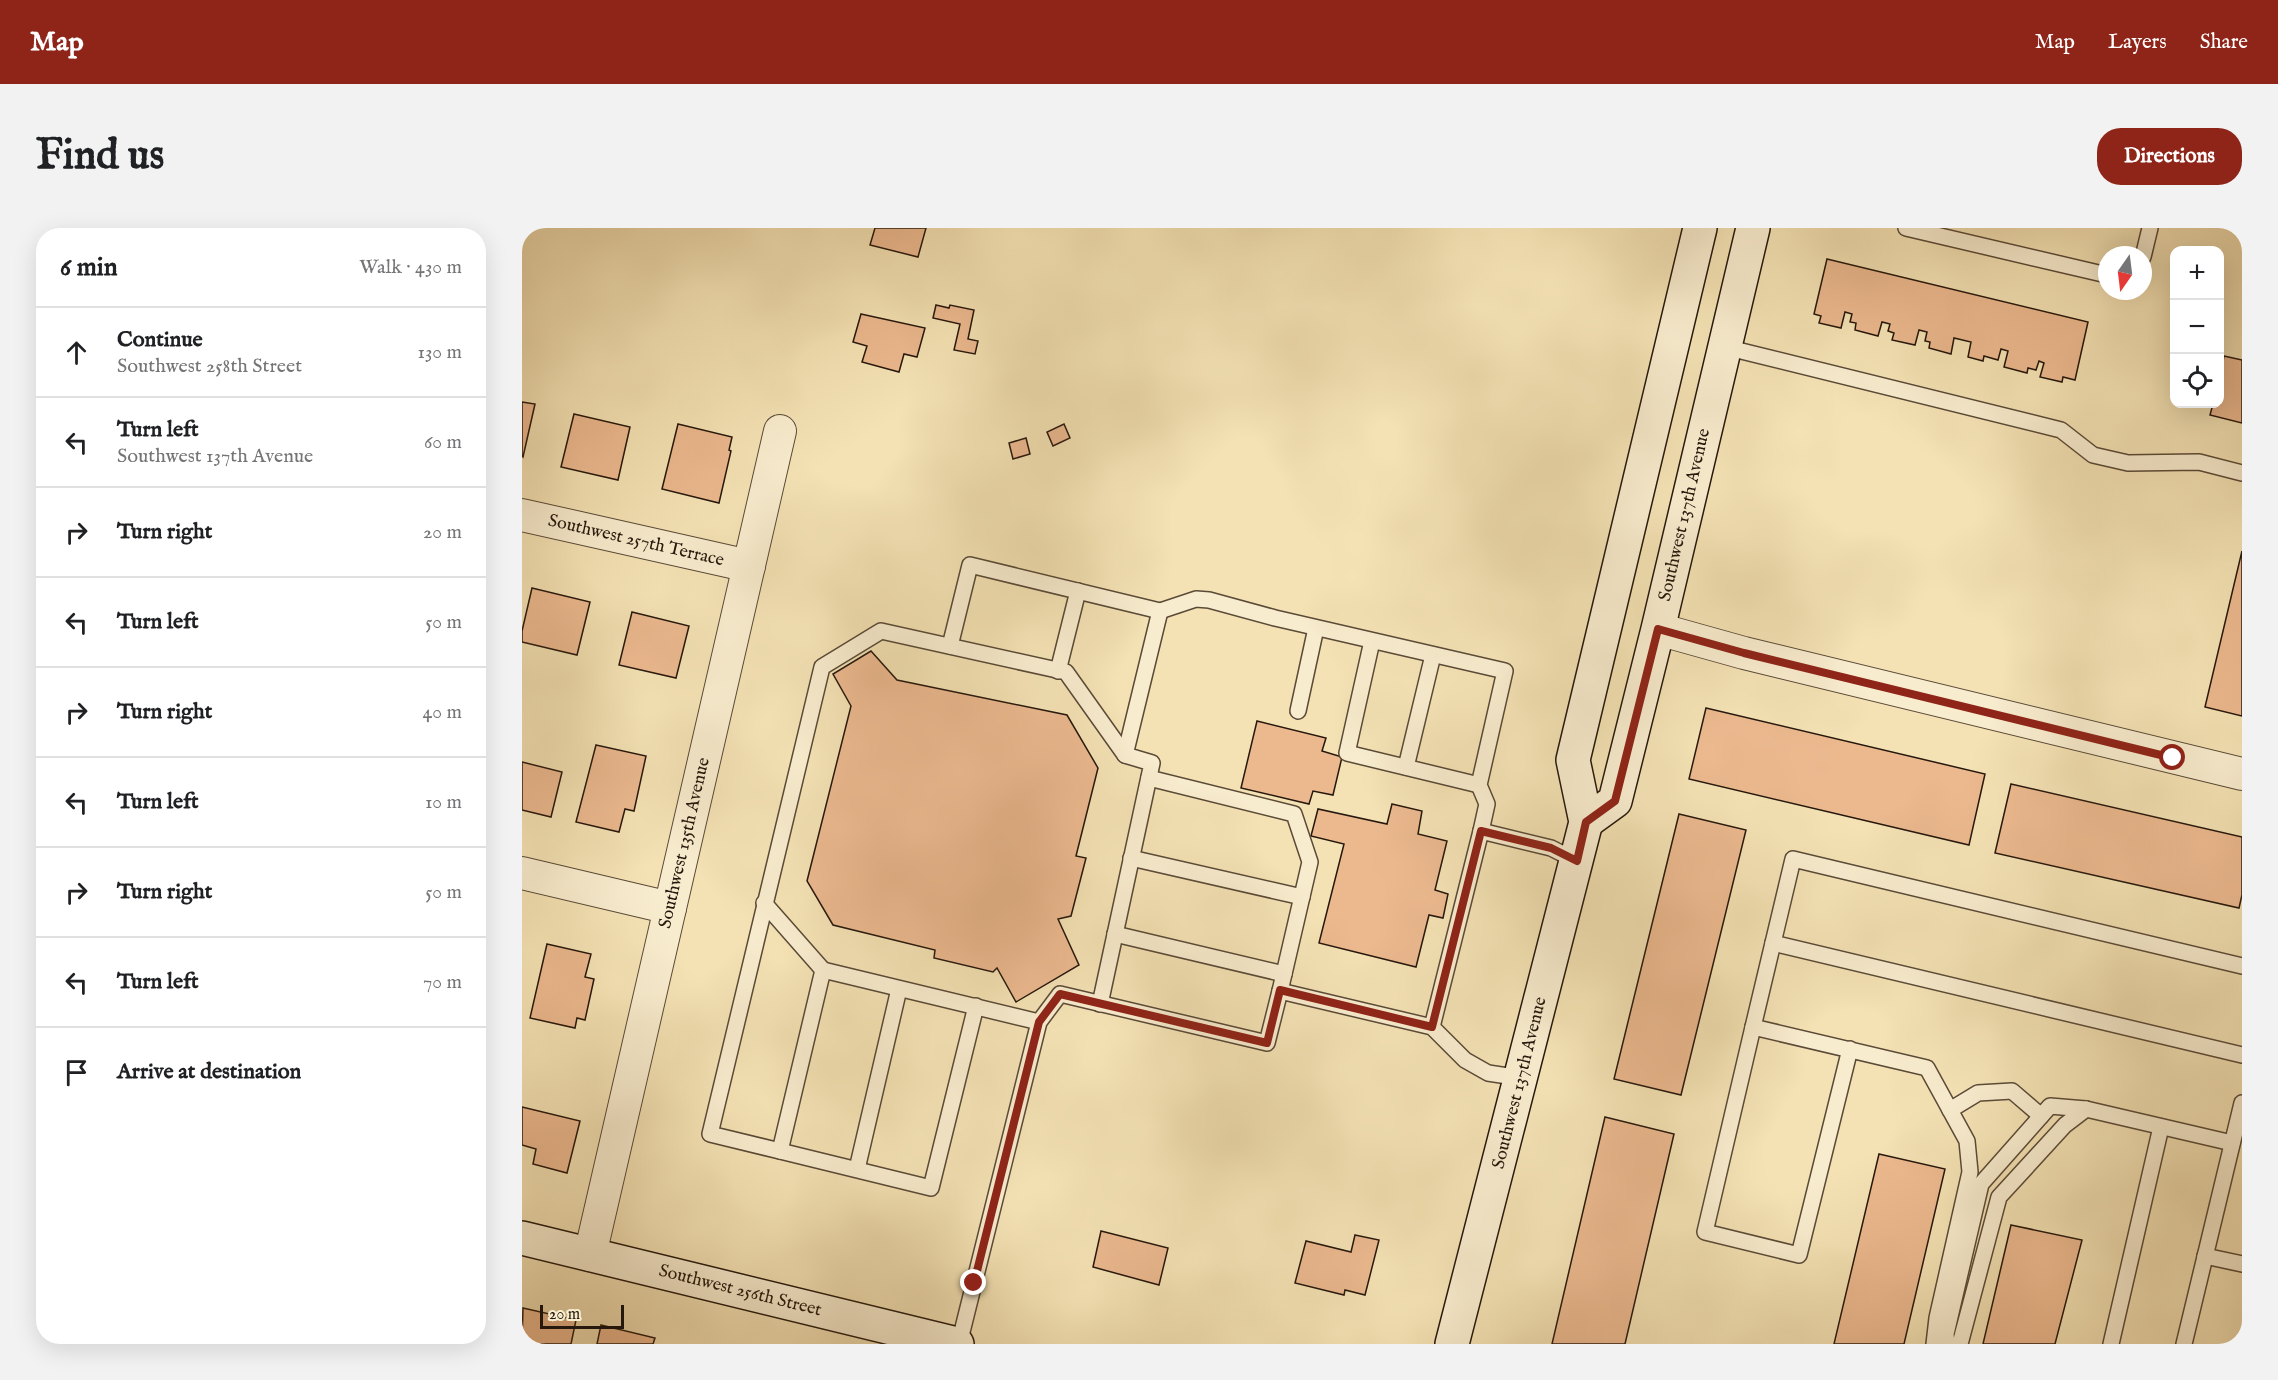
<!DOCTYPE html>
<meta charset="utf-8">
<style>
:root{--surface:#fff;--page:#f2f2f2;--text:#202124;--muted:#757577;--line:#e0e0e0;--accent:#8f2418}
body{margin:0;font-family:"IM FELL English",serif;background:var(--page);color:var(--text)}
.controls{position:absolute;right:18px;top:18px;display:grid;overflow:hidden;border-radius:12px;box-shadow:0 6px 24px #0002}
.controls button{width:54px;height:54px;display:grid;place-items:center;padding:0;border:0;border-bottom:2px solid var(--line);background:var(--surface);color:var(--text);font:30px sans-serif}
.compass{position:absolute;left:1576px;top:18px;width:54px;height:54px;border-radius:50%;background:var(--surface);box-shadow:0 6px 24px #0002;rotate:194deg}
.scale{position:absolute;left:18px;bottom:15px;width:84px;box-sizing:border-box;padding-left:6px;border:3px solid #26180d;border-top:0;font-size:16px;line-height:21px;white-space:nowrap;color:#26180d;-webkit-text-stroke:4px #f8ecce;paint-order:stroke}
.stop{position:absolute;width:18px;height:18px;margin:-14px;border:4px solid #8f2418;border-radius:50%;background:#fff}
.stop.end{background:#8f2418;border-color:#fff;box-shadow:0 2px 6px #0008}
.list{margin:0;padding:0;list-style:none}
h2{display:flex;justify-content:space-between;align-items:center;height:78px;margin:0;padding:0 24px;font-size:26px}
h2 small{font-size:20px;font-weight:400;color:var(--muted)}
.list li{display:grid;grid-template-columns:39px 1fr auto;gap:18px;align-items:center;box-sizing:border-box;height:90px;padding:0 24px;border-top:2px solid var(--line)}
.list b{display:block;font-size:22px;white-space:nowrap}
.list p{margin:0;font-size:20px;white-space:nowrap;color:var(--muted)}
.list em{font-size:20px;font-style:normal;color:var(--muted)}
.icon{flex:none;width:33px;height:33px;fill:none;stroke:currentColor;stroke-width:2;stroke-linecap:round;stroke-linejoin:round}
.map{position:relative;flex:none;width:1720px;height:1116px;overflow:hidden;border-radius:24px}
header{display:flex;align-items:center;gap:36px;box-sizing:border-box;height:84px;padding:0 30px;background:var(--accent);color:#fff}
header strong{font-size:28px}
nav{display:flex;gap:33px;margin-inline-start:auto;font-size:21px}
.intro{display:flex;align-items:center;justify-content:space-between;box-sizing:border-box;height:144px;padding:0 36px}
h1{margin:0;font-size:42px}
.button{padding:15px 27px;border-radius:24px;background:var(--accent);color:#fff;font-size:21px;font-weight:700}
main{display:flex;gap:36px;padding:0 36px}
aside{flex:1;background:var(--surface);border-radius:24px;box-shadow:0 6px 24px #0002}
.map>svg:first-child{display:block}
.building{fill:#ecb98f;stroke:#26180d;stroke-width:1.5}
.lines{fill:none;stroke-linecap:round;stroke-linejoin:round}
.lane-casing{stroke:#5a4a37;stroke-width:18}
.street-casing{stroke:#5a4a37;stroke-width:34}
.secondary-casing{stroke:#26180d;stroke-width:36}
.lane{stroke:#f8ecce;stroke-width:15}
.street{stroke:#f8ecce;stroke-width:32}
.secondary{stroke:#f8ecce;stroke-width:33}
.route{stroke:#8f2418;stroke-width:8}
.labels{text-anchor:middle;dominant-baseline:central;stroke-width:4.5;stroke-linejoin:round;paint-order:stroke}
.street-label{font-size:18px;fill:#26180d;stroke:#f8ecce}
</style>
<header>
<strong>Map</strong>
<nav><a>Map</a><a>Layers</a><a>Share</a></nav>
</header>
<div class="intro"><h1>Find us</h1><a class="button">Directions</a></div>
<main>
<aside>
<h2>6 min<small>Walk · 430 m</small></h2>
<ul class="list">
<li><svg class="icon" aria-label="ahead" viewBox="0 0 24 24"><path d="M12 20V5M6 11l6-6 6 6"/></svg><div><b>Continue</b><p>Southwest 258th Street</p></div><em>130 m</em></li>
<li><svg class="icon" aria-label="left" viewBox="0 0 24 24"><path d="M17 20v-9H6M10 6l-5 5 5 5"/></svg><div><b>Turn left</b><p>Southwest 137th Avenue</p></div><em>60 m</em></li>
<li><svg class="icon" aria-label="right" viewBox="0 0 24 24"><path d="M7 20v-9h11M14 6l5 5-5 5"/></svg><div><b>Turn right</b></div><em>20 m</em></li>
<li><svg class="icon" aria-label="left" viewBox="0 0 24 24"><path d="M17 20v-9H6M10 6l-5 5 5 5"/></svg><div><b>Turn left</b></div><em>50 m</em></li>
<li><svg class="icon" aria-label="right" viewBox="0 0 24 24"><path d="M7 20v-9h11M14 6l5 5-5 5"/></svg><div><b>Turn right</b></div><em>40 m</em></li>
<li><svg class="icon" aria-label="left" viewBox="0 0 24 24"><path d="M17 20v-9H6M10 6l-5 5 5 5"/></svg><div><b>Turn left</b></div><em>10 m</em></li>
<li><svg class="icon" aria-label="right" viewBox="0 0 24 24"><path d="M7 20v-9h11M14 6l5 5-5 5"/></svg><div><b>Turn right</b></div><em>50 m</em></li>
<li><svg class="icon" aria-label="left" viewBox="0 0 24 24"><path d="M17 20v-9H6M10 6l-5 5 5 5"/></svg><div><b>Turn left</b></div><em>70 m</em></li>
<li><svg class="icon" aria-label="arrive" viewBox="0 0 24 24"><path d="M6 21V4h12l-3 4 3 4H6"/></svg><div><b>Arrive at destination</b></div></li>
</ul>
</aside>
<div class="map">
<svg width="1720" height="1116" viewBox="0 0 1720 1116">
<rect width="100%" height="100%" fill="#f4e2b4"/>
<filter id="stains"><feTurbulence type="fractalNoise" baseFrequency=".00333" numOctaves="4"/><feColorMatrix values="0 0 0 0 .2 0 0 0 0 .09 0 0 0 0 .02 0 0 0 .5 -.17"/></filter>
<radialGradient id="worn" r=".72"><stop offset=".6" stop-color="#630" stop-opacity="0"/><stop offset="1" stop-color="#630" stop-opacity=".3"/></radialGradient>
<g class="building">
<polygon points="353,0 404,0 396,29 348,17"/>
<polygon points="1305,31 1566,94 1553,152 1541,149 1540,154 1518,149 1522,135 1517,133 1514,142 1506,140 1505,145 1482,139 1486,123 1479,121 1476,132 1462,128 1461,133 1446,129 1449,114 1432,110 1429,126 1407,120 1408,114 1403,113 1405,104 1397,102 1393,117 1370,112 1372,105 1366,103 1368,96 1360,94 1356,108 1333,102 1334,95 1328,94 1330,86 1323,84 1319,100 1297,95 1299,88 1292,86"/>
<polygon points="414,77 427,80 428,77 452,82 446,111 456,113 453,126 432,122 438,96 411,90"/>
<polygon points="339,86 403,100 395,129 382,126 377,144 340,134 345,118 331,114"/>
<polygon points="1702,128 1720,132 1720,195 1688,187 1691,176 1698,176 1698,148"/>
<polygon points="0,174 13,176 1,229 0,228"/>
<polygon points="52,186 108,199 96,252 39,239"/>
<polygon points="156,196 210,209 207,222 209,223 197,275 140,261"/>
<polygon points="542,196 548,210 531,218 525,204"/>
<polygon points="504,210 508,226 491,231 487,215"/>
<polygon points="1720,323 1720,488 1683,479"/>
<polygon points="10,360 68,374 55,427 0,414 0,403"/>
<polygon points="110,384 167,398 154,450 97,437"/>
<polygon points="349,423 375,452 545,487 576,540 554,628 564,630 549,688 536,691 557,737 494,774 475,740 471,744 412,730 413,722 311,697 285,653 329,478 311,446"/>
<polygon points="1184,480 1463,546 1447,617 1167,551"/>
<polygon points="735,493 804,510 800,523 820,529 811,567 791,563 787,576 719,560"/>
<polygon points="74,517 124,528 112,583 103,581 97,604 54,594"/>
<polygon points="0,534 40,544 29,589 0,582"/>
<polygon points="1489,556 1720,609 1720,667 1717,680 1473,625"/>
<polygon points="870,576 900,583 896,606 925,613 913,662 926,666 921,690 907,687 894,739 797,715 822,616 789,608 796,581 865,596"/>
<polygon points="1157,586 1224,602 1159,867 1092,851"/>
<polygon points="25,716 69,726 63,749 72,751 63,792 55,790 53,800 8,790"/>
<polygon points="0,879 58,893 45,945 11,936 14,921 0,917"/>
<polygon points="1083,889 1152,906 1103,1116 1030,1116"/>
<polygon points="1357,926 1423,941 1382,1116 1312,1116"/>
<polygon points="1489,997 1560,1012 1533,1116 1461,1116"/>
<polygon points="579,1003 646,1020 637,1057 571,1039"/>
<polygon points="833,1007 857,1012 843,1067 823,1062 822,1067 773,1055 784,1013 829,1024"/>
<polygon points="1,1080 54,1092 49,1116 0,1116"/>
<polygon points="79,1097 133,1110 131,1116 75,1116"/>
</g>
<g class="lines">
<g class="lane-casing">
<g id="lane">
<polyline points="1384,0 1585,47"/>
<polyline points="1621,29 1628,0"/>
<polyline points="1203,119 1539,202 1571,227 1606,235 1677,234 1720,245"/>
<polyline points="638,383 674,371 687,372 753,390 983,443 957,557 965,576 959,603"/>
<polyline points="850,413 825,525 957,557"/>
<polyline points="428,418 448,337 638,383 603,527"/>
<polyline points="536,443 556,363"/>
<polyline points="776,483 794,400"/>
<polyline points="884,539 911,427"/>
<polyline points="627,550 772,586 788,634 758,763"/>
<polyline points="609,630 780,669"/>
<polyline points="242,675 301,742"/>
<polyline points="593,706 762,746"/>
<polyline points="1251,715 1720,827"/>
<polyline points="517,794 301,742 258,923 188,906 300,439 359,403 544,444 603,527 630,535 578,776"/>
<polyline points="910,799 959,603 1029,620 1055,633"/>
<polyline points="1231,799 1271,631 1720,738"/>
<polyline points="1328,821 1277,1027 1183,1004 1231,799 1405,840 1445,913 1448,944 1415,1090 1412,1116"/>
<polyline points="1428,882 1456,865 1490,863 1519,888"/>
<polyline points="258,923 409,960 454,778"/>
<polyline points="335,941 377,761"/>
<polyline points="1683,1028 1720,1036"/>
<polyline points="437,1116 517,794 538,766 745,815 758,763 910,799 943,832 966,845 999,850"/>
<polyline points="1425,1116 1424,1106 1459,956 1528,878 1564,881 1710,915"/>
<polyline points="1438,1116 1477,969 1543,897 1564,881"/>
<polyline points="1589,1116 1639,899"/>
<polyline points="1662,1116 1720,875"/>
</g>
</g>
<g class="street-casing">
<g id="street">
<polyline points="0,287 227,338"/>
<polyline points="1136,401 1222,425 1720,546"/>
<polyline points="0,645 148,680"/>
<polyline points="68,1027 258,203"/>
</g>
</g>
<g class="secondary-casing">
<g id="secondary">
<polyline points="1064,594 1093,573 1136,401 1231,0"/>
<polyline points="0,1010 435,1116"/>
<polyline points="930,1116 1064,594 1051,532 1178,0"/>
</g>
</g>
<use href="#lane" class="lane"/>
<use href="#street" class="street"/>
<use href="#secondary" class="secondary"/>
</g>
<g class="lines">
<polyline class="route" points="452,1055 517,794 538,766 745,815 758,762 910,799 959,603 1029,620 1055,633 1064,594 1093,573 1136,401 1222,425 1651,530"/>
</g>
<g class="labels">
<g class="street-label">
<text transform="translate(1163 287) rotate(-77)">Southwest 137th Avenue</text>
<text transform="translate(114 313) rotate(13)">Southwest 257th Terrace</text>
<text transform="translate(163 615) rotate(-77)">Southwest 135th Avenue</text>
<text transform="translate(998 855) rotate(-76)">Southwest 137th Avenue</text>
<text transform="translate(218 1063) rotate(14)">Southwest 256th Street</text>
</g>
</g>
<rect width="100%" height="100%" filter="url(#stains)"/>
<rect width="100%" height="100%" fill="url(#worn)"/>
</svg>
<div class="controls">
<button>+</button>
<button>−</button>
<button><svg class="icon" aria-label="locate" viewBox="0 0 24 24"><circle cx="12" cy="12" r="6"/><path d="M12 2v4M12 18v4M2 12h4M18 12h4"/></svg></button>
</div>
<svg class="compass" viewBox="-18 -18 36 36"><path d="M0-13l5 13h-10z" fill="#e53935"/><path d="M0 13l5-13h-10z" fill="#757577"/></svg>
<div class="scale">20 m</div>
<div class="stop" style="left:1651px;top:530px"></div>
<div class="stop end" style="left:452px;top:1055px"></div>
</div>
</main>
